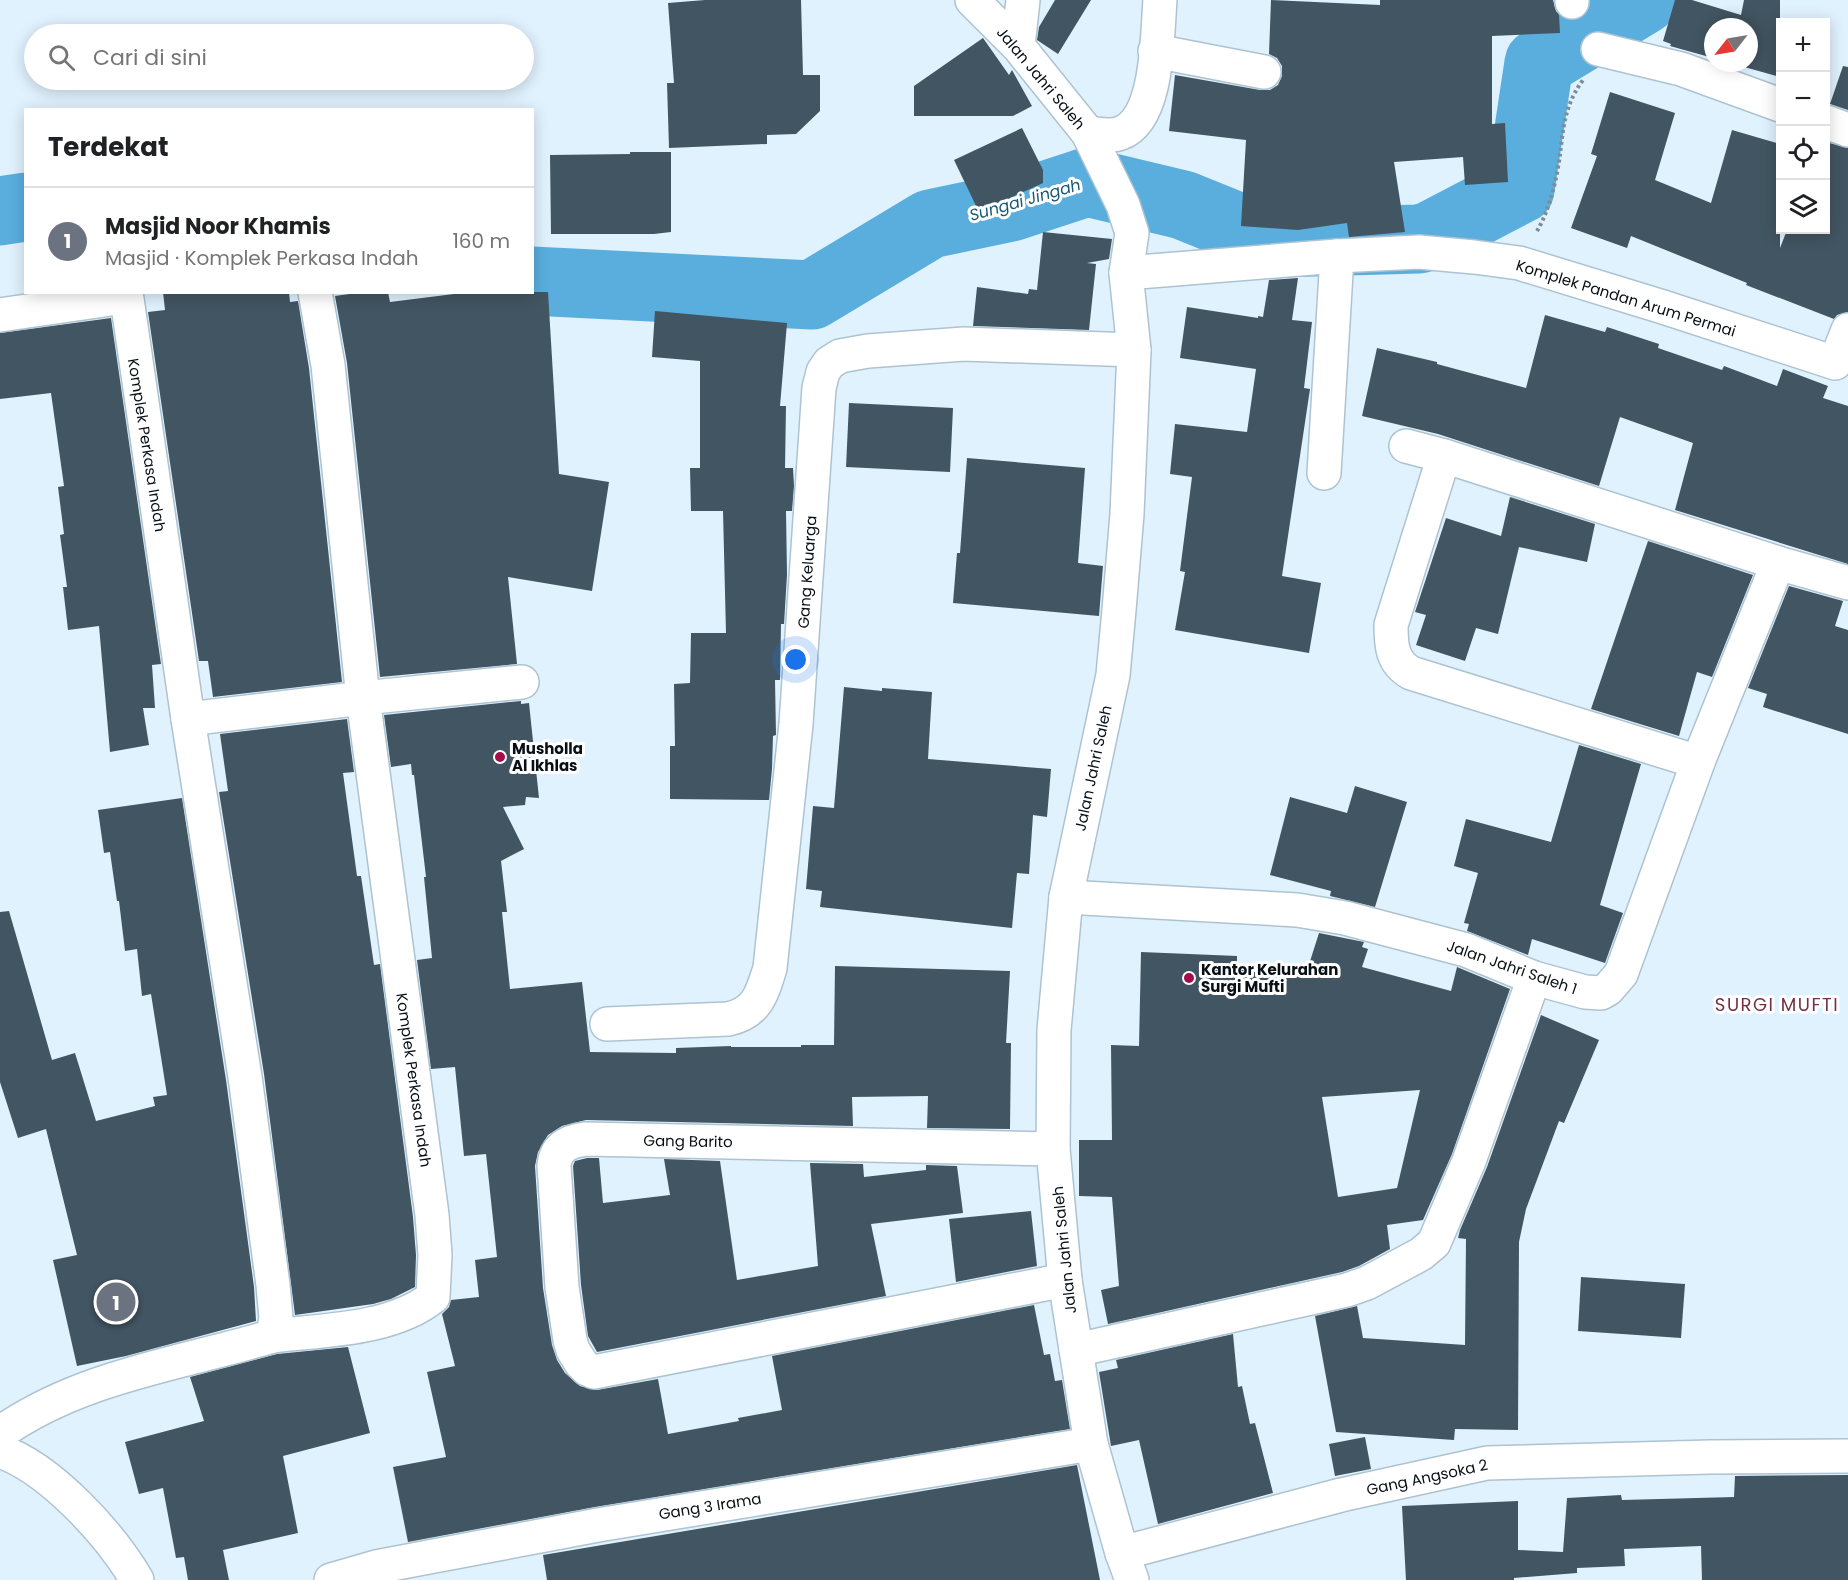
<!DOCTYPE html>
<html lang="id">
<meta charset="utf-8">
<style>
:root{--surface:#fff;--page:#f6f6f6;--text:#202124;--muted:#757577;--line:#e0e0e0;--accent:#a30d4a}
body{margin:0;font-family:Poppins,sans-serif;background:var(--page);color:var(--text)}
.controls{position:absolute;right:18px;top:18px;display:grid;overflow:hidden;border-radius:0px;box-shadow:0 3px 15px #0003}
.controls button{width:54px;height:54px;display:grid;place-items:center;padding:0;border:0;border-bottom:2px solid var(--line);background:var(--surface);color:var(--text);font:30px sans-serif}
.compass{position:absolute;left:1704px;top:18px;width:54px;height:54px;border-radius:50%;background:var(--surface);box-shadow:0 3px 15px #0003;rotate:239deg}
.you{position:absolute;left:796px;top:660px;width:21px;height:21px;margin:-15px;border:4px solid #fff;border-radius:50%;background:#1a73e8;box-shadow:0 0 0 9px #1a73e833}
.badge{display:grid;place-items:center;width:39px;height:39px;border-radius:50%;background:var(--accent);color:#fff;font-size:20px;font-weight:700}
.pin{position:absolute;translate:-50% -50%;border:3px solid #fff;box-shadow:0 2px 6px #0006}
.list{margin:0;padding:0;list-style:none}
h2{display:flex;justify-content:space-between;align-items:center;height:78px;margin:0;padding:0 24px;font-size:26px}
h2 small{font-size:20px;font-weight:400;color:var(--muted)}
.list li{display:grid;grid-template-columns:39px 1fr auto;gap:18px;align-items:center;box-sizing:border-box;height:108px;padding:0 24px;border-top:2px solid var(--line)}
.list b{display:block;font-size:22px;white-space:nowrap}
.list p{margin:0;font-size:20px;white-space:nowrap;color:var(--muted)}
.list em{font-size:20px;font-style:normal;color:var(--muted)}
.icon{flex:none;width:33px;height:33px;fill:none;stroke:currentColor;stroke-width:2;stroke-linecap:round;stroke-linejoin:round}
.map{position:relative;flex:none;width:1848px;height:1580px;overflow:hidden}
.search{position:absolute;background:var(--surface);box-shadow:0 3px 15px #0003;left:24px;top:24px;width:510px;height:66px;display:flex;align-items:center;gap:15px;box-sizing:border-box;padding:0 21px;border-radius:33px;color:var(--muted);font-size:22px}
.panel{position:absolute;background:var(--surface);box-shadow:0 3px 15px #0003;left:24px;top:108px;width:510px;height:186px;border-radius:0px}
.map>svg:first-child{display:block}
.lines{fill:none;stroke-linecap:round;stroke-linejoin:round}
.river{stroke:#59aede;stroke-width:69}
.building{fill:#425562;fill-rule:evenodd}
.street-casing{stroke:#adc3d1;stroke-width:36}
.secondary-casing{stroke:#adc3d1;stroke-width:36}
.path{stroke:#7e8c95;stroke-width:4;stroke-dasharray:3 3;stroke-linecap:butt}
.street{stroke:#fff;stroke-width:33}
.secondary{stroke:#fff;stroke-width:33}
.poi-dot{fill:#a30d4a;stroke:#fff;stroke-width:2}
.labels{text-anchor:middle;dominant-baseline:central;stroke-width:6;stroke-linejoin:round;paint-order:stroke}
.street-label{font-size:15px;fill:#081015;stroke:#fff}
.poi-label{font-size:15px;font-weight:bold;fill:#081015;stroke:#fff;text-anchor:start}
.water-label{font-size:16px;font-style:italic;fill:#175879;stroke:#fff}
.quarter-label{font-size:18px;letter-spacing:1.5px;fill:#742f42;stroke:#fff}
</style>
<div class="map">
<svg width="1848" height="1580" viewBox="0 0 1848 1580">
<rect width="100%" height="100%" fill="#e0f2fe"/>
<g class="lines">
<g class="river">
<polyline points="0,211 26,207"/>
<polyline points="532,281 812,295 930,224 1011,207 1087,182 1183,205 1277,243 1419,239 1430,236 1520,189 1539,63 1643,0"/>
</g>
</g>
<g class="building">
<polygon points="705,0 801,0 803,75 820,75 820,111 796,134 767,135 767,144 669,148 667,83 674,83 668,3"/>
<polygon points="1055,0 1091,0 1058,54 1037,40 1039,27"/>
<polygon points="1271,0 1380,5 1380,0 1553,0 1556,11 1559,15 1560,33 1492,36 1492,124 1505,123 1508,182 1465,185 1463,157 1394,162 1405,232 1349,237 1347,223 1298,230 1241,226 1246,140 1169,131 1175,75 1260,90 1270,90 1278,85 1282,76 1282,66 1277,58 1269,54"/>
<polygon points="1675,0 1692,0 1741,15 1744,0 1780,0 1780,77 1730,63 1749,63 1749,27 1713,27 1713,58 1670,46 1671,44 1663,41"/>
<polygon points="983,38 1009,75 1012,70 1032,106 1013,116 914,116 914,86"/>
<polygon points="1843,66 1848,67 1848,110 1830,104"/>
<polygon points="1610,92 1675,113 1655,180 1711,203 1732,130 1780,144 1780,248 1787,230 1826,230 1826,142 1848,148 1848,312 1837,315 1834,319 1746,285 1747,283 1631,236 1627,248 1571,228 1597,156 1591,154"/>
<polygon points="1022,128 1043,170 1043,183 979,212 954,160"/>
<polygon points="630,152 671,152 671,232 654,234 551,234 550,155 630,154"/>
<polygon points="1043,232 1112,239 1109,259 1087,263 1096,264 1089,330 973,326 977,287 1028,294 1029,289 1037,290"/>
<polygon points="1298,278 1292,320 1312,322 1304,388 1310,389 1282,576 1321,583 1309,653 1175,630 1185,572 1180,571 1192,477 1170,474 1175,424 1247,432 1256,369 1180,358 1187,307 1258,318 1258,316 1263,317 1269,280"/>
<polygon points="163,292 289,292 290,302 298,301 309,368 342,682 213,697 208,661 199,661 148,312 165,310"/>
<polygon points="364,292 388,292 390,302 470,292 548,292 559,474 609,482 592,591 508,577 517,664 380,677 347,363 335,296"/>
<polygon points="655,311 787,323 780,406 786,406 785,468 793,468 794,486 792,511 786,511 787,575 784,624 781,624 780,680 775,680 776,735 773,736 772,769 769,800 670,799 670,746 675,746 674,684 690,683 691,633 726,633 723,511 691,511 690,468 700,468 700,361 652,357"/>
<polygon points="1545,315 1605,332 1607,327 1659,344 1658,348 1722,370 1724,366 1777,386 1783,369 1828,386 1823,398 1848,406 1848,564 1675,510 1693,443 1620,417 1599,486 1438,434 1362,416 1377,348 1437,362 1437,364 1526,388"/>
<polygon points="111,318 161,664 152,665 155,708 143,708 149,745 110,752 99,626 68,630 63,587 67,587 60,535 64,534 58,487 64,486 51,393 0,399 0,333"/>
<polygon points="849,403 953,408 950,472 846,467"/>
<polygon points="967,458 1085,468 1078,563 1103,566 1099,616 953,603 957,553 960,553"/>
<polygon points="1510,497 1595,524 1587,562 1519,547 1498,634 1476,628 1465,661 1416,645 1426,615 1415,612 1446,518 1501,536"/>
<polygon points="1648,541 1753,575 1712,677 1697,672 1679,736 1591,709"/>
<polygon points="1789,586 1843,601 1835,626 1848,630 1848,734 1763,707 1767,694 1748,688"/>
<polygon points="844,687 882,691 882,688 932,692 928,759 1051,769 1047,817 1033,815 1029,874 1017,873 1012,928 820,907 822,891 806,889 813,806 834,808"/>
<polygon points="521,701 521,704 529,703 539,798 526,797 525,805 503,807 524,849 501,861 507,912 502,912 510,989 582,982 590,1052 676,1053 676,1048 731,1046 731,1047 801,1047 801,1045 834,1045 835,966 1010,971 1006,1043 1011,1043 1010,1129 927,1128 928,1096 852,1097 853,1126 586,1120 562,1126 548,1135 538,1152 535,1166 543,1288 552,1345 557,1360 565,1373 580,1386 597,1390 658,1379 668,1434 739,1421 738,1418 782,1410 772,1356 1034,1305 1044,1355 1050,1354 1055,1381 1062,1380 1070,1429 595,1507 408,1542 393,1467 446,1457 427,1372 455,1366 442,1314 449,1307 451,1300 479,1297 475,1260 497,1257 486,1154 464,1156 455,1067 431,1069 417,960 432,958 424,877 426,877 414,775 412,775 411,764 391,767 384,715"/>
<polygon points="347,719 354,772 343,773 357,876 361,876 374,965 380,964 413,1217 416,1255 415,1287 391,1299 373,1304 295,1315 264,1074 219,792 228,791 220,734"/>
<polygon points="1579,745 1641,764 1600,905 1623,913 1605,963 1532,939 1528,955 1467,931 1469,924 1464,923 1478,873 1454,866 1466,819 1551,842"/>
<polygon points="1355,786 1407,802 1375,907 1330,896 1331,891 1270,875 1290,797 1347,813"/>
<polygon points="182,798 226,1080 254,1287 256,1321 126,1356 77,1366 53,1260 77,1255 46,1129 18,1138 0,1082 0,912 9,911 52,1060 75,1053 96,1121 155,1106 153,1097 167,1095 151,994 142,996 137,949 125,951 119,901 117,901 110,852 104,853 98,810"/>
<path d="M1319,933L1364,942L1362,947L1368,949L1362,967L1451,991L1457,967L1510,989L1452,1154L1423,1220L1387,1225L1390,1249L1359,1266L1342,1272L1108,1324L1101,1290L1119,1286L1112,1197L1079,1196V1140H1112L1111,1045L1139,1046L1141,952L1237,956V964L1305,977ZM1420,1090L1397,1188L1338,1197L1322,1097Z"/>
<polygon points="1541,1015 1599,1040 1564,1123 1559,1121 1526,1209 1519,1242 1518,1430 1455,1429 1454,1440 1336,1432 1315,1316 1357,1306 1363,1338 1465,1345 1466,1239 1458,1238 1460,1230 1487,1167"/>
<polygon points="587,1158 599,1158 603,1203 670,1195 664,1159 720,1161 737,1280 818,1266 810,1163 863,1164 864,1177 926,1170 926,1165 957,1166 963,1213 871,1224 886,1296 597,1352 588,1336 581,1285 573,1166 575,1161"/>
<polygon points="1031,1211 1037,1266 956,1282 949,1219"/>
<polygon points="1581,1277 1685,1284 1681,1338 1578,1331"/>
<polygon points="1233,1334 1238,1387 1242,1386 1250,1424 1255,1423 1273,1493 1158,1524 1139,1440 1111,1446 1099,1372 1118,1368 1116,1360"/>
<polygon points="348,1347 370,1433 283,1456 298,1533 223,1550 229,1580 188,1580 184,1557 176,1558 163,1488 139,1494 125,1442 204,1421 190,1377 277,1354"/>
<polygon points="1365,1437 1371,1469 1335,1476 1329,1444"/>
<polygon points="1077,1465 1100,1580 547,1580 543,1555"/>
<polygon points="1848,1475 1848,1580 1702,1580 1701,1546 1624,1549 1625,1566 1577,1568 1577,1573 1514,1578 1514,1580 1406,1580 1402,1506 1518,1501 1518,1550 1563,1552 1567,1498 1621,1495 1622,1500 1734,1497 1735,1476"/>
</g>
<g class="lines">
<g class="street-casing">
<g id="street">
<polyline points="1572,0 1572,2"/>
<polyline points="1018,46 1023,0"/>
<polyline points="1598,49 1681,69 1780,105"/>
<polyline points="1155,51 1264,72"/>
<polyline points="1826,122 1848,130"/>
<path d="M1088,133C1099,134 1111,137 1121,133C1159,119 1157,34 1160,0"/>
<polyline points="1126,273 1337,256 1419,252 1474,257 1519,263 1663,307 1835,363 1848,330"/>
<polyline points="0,315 125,297"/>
<polyline points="1406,446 1444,456 1778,563 1848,583"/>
<path d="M1444,456L1391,625C1391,646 1392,662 1411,673L1698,762"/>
<polyline points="1324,473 1337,256"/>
<polyline points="188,719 363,698 522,682"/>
<polyline points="1066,897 1297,910 1345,918 1466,950 1534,978 1585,992 1601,993 1608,989 1621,974 1698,762 1778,563"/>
<path d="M607,1024L728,1019C757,1013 762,994 770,968L796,724L819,388L823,372L829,363L840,356L868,351L964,344L1134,350"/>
<path d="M1053,1149L586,1139C569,1141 556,1147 554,1165L562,1287L570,1340L573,1350L581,1363L587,1369L594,1372L1065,1280"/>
<path d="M273,1336C324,1330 392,1330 433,1297L435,1255L432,1215L363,698L328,365L315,292"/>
<polyline points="1076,1350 1347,1290 1367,1283 1421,1254 1434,1243 1469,1161 1534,978"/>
<path d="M0,1433C81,1376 179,1364 273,1336L276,1318L273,1285L245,1077L188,719L126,292"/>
<polyline points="1122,1553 1341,1495 1487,1463 1710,1457 1848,1456"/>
<polyline points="331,1580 376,1567 598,1525 1091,1444"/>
</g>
</g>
<g class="secondary-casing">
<g id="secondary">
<polyline points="972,0 1018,46 1088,133 1123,205 1132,233 1126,273 1134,350 1127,514 1119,610 1113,675 1066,897 1054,1030 1053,1149 1065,1280 1091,1444 1122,1553 1132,1580"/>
<path d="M0,1451C51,1469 110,1534 137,1580"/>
</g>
</g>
<path class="path" d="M1537,231C1547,214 1553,193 1557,173C1564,138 1560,111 1583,80"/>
<use href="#street" class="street"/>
<use href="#secondary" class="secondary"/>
</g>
<g class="poi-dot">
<circle cx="500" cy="757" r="6"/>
<circle cx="1189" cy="978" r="6"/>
</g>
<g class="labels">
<g class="street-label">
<text transform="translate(1041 78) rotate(50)">Jalan Jahri Saleh</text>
<text transform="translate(1626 298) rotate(17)">Komplek Pandan Arum Permai</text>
<text transform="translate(147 445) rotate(81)">Komplek Perkasa Indah</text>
<text transform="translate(807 572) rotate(-86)">Gang Keluarga</text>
<text transform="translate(1093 768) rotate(-78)">Jalan Jahri Saleh</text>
<text transform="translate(1512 967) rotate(19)">Jalan Jahri Saleh 1</text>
<text transform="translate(414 1080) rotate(82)">Komplek Perkasa Indah</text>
<text transform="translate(688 1141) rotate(1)">Gang Barito</text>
<text transform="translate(1064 1250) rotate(-96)">Jalan Jahri Saleh</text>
<text transform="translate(1427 1477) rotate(-12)">Gang Angsoka 2</text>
<text transform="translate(710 1506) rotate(-9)">Gang 3 Irama</text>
</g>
<g class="poi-label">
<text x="512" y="748">Musholla<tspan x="512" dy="17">Al Ikhlas</tspan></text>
<text x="1201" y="969">Kantor Kelurahan<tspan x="1201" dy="17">Surgi Mufti</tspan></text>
</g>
<g class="water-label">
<text transform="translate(1025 200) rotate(-16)">Sungai Jingah</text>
</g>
<g class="quarter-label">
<text x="1777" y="1004">SURGI MUFTI</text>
</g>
</g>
</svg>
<div class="controls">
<button>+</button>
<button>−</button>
<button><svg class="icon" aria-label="locate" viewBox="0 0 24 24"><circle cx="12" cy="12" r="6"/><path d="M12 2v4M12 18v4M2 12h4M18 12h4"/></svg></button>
<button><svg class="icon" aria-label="layers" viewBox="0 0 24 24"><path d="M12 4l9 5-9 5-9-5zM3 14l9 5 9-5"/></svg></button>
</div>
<svg class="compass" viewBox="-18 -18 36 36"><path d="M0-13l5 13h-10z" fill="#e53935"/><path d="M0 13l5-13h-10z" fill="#757577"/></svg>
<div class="you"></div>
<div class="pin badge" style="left:116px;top:1302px;background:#6b7280">1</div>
<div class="search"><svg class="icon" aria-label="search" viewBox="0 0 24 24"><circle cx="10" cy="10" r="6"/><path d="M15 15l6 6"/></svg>Cari di sini</div>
<section class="panel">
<h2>Terdekat<small></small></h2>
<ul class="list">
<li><span class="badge" style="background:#6b7280">1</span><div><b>Masjid Noor Khamis</b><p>Masjid · Komplek Perkasa Indah</p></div><em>160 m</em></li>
</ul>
</section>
</div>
